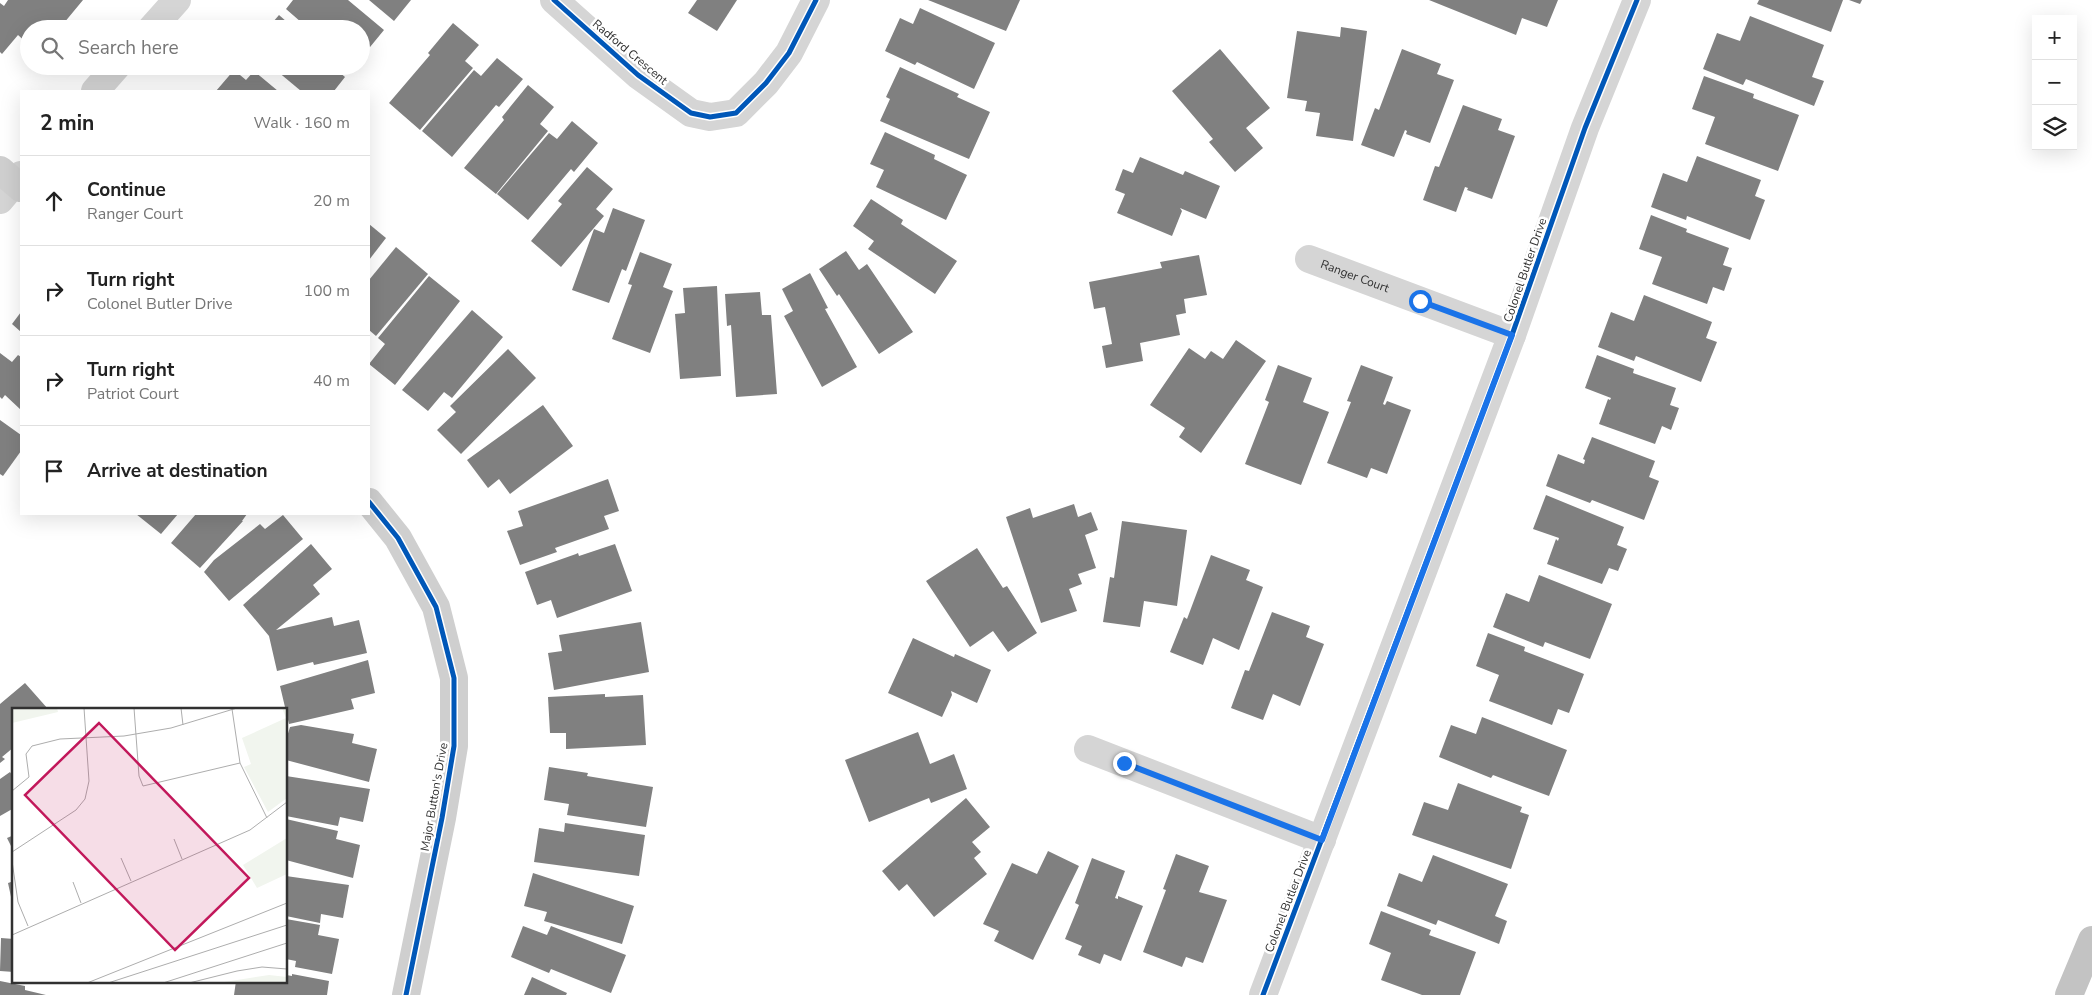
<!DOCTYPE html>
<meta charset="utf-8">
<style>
:root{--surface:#fff;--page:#f6f6f6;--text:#222;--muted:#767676;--line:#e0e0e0}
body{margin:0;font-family:"Nunito Sans",sans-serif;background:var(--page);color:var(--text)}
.controls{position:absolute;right:15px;top:15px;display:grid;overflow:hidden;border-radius:0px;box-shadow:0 5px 20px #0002}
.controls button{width:45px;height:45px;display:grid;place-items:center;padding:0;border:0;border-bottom:1px solid var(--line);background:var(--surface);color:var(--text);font:25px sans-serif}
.stop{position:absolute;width:15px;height:15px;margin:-11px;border:4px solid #1a73e8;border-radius:50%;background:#fff}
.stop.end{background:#1a73e8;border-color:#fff;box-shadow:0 1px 5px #0008}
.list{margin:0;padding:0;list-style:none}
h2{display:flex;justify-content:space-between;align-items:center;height:65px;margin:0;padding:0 20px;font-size:21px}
h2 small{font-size:16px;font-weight:400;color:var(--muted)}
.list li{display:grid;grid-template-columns:32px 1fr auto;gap:15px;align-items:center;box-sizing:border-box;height:90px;padding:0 20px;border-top:1px solid var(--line)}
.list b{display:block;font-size:19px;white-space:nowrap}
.list p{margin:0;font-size:16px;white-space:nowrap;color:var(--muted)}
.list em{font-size:16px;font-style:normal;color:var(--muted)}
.icon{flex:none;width:28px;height:28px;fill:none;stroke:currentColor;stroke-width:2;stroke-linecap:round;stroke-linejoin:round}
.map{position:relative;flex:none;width:2092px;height:995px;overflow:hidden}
.search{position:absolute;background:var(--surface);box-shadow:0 5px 20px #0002;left:20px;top:20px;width:350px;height:55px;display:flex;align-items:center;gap:12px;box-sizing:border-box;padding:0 18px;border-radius:28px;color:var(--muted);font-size:19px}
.panel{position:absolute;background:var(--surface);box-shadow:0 5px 20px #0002;left:20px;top:90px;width:350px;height:425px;border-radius:0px}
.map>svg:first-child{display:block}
.building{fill:#808080}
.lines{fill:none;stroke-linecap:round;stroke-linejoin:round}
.street{stroke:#d5d5d5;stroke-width:28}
.secondary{stroke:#cfcfcf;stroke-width:28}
.highway{stroke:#c3c3c3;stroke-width:28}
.cycleway-casing{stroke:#fff;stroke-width:8}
.cycleway{stroke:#0057b8;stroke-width:5}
.route{stroke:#1a73e8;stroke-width:6}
.labels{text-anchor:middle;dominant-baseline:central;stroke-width:5;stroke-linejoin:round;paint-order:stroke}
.street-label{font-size:12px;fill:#313131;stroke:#fff}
.inset-road{fill:none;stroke:#adadad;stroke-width:1}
.view{fill:#c2185b;fill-opacity:0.15;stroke:#c2185b;stroke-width:2.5}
.inset-edge{fill:none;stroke:#313131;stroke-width:2.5}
</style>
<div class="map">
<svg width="2092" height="995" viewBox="0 0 2092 995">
<rect width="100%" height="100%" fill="#fff"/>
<g class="building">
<polygon points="8,0 83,0 59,29 29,29 29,45 18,35 2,54 0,52 0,3 4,6"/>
<polygon points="293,0 348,0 384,30 361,58 361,29 309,29 286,9"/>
<polygon points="369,0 411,0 394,21"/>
<polygon points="697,0 737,0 717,31 688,13"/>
<polygon points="928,0 1020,0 1006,31"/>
<polygon points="1429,0 1558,0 1547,27 1522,18 1516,35"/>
<polygon points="1759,0 1843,0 1831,32 1757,4"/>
<polygon points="1849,0 1862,0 1860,4"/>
<polygon points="920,8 995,43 974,89 917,62 915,65 885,51 900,18 913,24"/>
<polygon points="279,15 295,29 267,29"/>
<polygon points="1750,16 1824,45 1812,77 1824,81 1814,106 1746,79 1743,85 1703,69 1717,33 1740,41"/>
<polygon points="453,23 479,45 465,61 473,68 420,130 389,103 430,55 428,53"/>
<polygon points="1341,27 1367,31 1353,141 1316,136 1320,113 1305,111 1307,101 1287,98 1297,31 1340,37"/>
<polygon points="1220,49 1270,108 1246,128 1263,148 1235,172 1209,142 1213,139 1172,91"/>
<polygon points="1402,49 1441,64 1437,74 1454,80 1430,143 1406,134 1407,131 1405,130 1394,157 1361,145 1375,108 1379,110"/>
<polygon points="497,58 523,79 499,107 496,105 452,157 422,131 474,70 481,76"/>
<polygon points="271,66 332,66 345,77 334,91 301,91"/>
<polygon points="900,67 959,94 957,97 990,112 969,159 880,121 890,99 886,97"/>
<polygon points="234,70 246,80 254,71 278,91 216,91"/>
<polygon points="1704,76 1754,94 1753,98 1799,115 1778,171 1705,144 1715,117 1692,109"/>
<polygon points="528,85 554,107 540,124 548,131 496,194 464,168 504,120 502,117"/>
<polygon points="1463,105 1502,119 1498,130 1515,136 1492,199 1467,190 1468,188 1465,187 1456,212 1423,200 1435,166 1439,167"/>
<polygon points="572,121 598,143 574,172 571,169 528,220 497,194 549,133 557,139"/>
<polygon points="885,132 935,155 934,159 967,175 946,220 876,187 884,170 870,164"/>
<polygon points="1697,156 1761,180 1755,196 1765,200 1750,240 1687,216 1686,220 1651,207 1663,173 1687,182"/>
<polygon points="1140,157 1183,175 1185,171 1220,186 1206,219 1180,208 1182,211 1172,236 1117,213 1125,194 1115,190 1123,169 1133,173"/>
<polygon points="587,167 613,189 596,209 604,216 561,267 531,241 562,204 558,201"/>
<polygon points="871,199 903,220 901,224 957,261 935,294 868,249 874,241 853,226"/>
<polygon points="613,208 645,220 626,271 622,269 609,303 572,290 594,229 604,233"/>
<polygon points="1651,215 1687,229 1686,232 1729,248 1723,265 1732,268 1724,291 1713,287 1707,304 1652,284 1662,257 1639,249"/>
<polygon points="369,224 386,238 369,260"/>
<polygon points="396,247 428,274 376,336 369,330 369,280"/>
<polygon points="846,251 859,270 867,264 913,332 879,354 839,294 837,296 819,269"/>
<polygon points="640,252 672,264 663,287 673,291 650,353 612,339 632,285 628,284"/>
<polygon points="1199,255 1207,295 1184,299 1186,313 1176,315 1180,335 1140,343 1143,361 1106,368 1102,346 1112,344 1105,307 1094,309 1089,282 1162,268 1160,262"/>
<polygon points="810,273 828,308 825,309 857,367 822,387 784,316 793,311 782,289"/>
<polygon points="429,276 460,301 395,385 369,364 385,344 378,338"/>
<polygon points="717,286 721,376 680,379 675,314 685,313 683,288"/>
<polygon points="760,292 762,315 771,315 777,394 736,397 731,325 727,326 725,294"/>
<polygon points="1644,295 1712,322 1706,338 1717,342 1701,382 1636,356 1634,361 1598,347 1611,312 1634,321"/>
<polygon points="472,310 503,337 452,398 444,392 428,411 402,390"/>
<polygon points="21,312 21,332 12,324"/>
<polygon points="1236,340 1266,361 1201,453 1179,437 1185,428 1150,405 1189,348 1205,359 1211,351 1223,359"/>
<polygon points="508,349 536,378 461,454 437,430 456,412 450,406"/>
<polygon points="0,353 12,362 18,355 21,357 21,410 5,395 2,399 0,397"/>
<polygon points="1597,355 1634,369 1633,373 1676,388 1670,405 1679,408 1671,430 1662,426 1655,444 1599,424 1608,399 1610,400 1611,398 1585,388"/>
<polygon points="1278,365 1312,378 1303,402 1329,412 1301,485 1245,464 1269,402 1265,400"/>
<polygon points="1361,365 1393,377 1383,404 1385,405 1387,401 1411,410 1387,474 1371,468 1367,478 1327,463 1351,402 1347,401"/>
<polygon points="543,405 573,446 510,494 499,479 488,488 467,460"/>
<polygon points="0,420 21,435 21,451 3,476 0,474"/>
<polygon points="1592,437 1655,461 1649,477 1659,481 1644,520 1592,500 1590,503 1546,486 1558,454 1584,464 1585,460 1583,459"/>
<polygon points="608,479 619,511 604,516 609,529 555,548 557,552 520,565 507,531 523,526 518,511"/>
<polygon points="1546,495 1624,527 1617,545 1627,549 1618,571 1609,568 1602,584 1547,564 1556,539 1558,541 1559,538 1533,529"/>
<polygon points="1074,504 1078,517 1091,512 1098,530 1085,535 1096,568 1078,574 1082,584 1069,589 1077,611 1041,623 1006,517 1030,508 1033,518"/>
<polygon points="136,514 178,514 161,534"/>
<polygon points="196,514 247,514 242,521 243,521 200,568 171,543"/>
<polygon points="283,515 303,539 229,601 204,572 214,560 260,524 265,529"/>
<polygon points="1122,521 1187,530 1177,606 1144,601 1140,627 1103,622 1110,577 1114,578"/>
<polygon points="311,544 332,569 313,585 320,594 276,630 332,617 334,626 359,620 367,653 314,665 313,662 277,671 269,636 243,605"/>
<polygon points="615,544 632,591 557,618 551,600 537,605 525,572 576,554 578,553 579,556"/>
<polygon points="977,548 1003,588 1007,586 1037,633 1008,652 993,631 970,647 926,581"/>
<polygon points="1211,555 1250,570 1246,580 1263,587 1239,650 1213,638 1203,665 1170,652 1184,617 1187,619"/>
<polygon points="1539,575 1612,604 1590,659 1545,642 1543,647 1493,627 1506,593 1529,602"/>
<polygon points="1272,612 1310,626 1306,637 1324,644 1300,706 1273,694 1263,720 1231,708 1245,670 1249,671"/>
<polygon points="641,622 649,672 554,690 548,653 562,651 559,635"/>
<polygon points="1488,633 1525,647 1524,651 1584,674 1569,713 1558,709 1552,725 1489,701 1499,675 1476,666"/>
<polygon points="913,638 954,657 955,654 991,670 977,703 951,691 952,695 942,717 888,693"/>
<polygon points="368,660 375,693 351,699 354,709 289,724 280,686"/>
<polygon points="25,683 48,709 14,709 14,747 2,757 5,759 0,763 0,704"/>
<polygon points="605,694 605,697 643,695 646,745 566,749 566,733 550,733 548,697"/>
<polygon points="1482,717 1567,750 1549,796 1493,775 1491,778 1439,757 1451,725 1476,734"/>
<polygon points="301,725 354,734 352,743 377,749 369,782 286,760 286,740 290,727"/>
<polygon points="918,732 930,764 954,754 967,789 931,803 929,798 869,822 845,760"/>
<polygon points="549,767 588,773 587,776 653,787 646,827 567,815 569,804 544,800"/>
<polygon points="10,772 12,775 14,773 14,808 0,816 0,779"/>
<polygon points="286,776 370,789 363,822 340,817 338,826 286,816"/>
<polygon points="1458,783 1522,807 1520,812 1529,815 1511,869 1412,835 1424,802 1448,810"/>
<polygon points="966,798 990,827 972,842 981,852 974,858 987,874 934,917 907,884 899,891 882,871"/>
<polygon points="286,819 338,831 336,839 360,845 353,878 286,860"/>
<polygon points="565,823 645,835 639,876 534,862 539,828 564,832"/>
<polygon points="14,835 14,852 7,838"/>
<polygon points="1048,851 1079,866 1033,960 994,941 999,931 983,924 1012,863 1037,874"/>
<polygon points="1176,854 1209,866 1199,892 1227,900 1203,963 1186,957 1182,967 1143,952 1166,890 1163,889"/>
<polygon points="1433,855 1508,884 1495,916 1507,921 1499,944 1438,920 1436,925 1387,906 1399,873 1422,882"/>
<polygon points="1092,858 1125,871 1115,898 1118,899 1118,896 1143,906 1121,961 1104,954 1100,964 1078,955 1082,946 1065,939 1079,905 1075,903"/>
<polygon points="533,873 634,906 622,944 544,921 547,912 524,906"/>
<polygon points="286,876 349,885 343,918 321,914 320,923 286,916"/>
<polygon points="14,881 14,906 13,906 8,883"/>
<polygon points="1381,911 1431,930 1429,935 1476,952 1460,995 1422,995 1381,980 1391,953 1369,944"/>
<polygon points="286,919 320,925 318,935 339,939 332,974 295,967 296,961 286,959"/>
<polygon points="523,926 547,935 551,926 626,955 611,993 551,969 549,973 511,957"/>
<polygon points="1,938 14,939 14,972 0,971"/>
<polygon points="292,974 329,981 327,995 234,995 236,981 286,981 286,975 292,976"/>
<polygon points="532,977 567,993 566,995 524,995"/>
<polygon points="0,981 25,986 25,990 46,995 0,995"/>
</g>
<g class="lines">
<g class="street">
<polyline points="554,0 638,75 691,113 710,117 736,113 766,83 789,53 816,0"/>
<polyline points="151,29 177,0"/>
<polyline points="95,91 117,66"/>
<polyline points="0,200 21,175"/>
<path id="s1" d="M1309,259L1512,335"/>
<polyline points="1088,749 1322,840"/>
<polyline points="1263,995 1512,335 1585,128 1637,0"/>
</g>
<g class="secondary">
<polyline points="0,170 21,188"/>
<polyline points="369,502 398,538 436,607 454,678 454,746 442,818 406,995"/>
</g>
<polyline class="highway" points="2069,995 2092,940"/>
<g class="cycleway-casing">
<g id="cycleway">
<polyline points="554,0 638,75 691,113 710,117 736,113 766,83 789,53 816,0"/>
<polyline points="369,502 398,538 436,607 454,678 454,746 442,818 406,995"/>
<polyline points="1263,995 1512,335 1585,128 1637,0"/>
</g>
</g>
<use href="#cycleway" class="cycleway"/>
</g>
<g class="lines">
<polyline class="route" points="1124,763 1322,840 1512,335 1420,301"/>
</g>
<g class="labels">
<g class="street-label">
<text transform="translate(630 52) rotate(40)">Radford Crescent</text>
<text transform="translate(1525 270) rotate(-71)">Colonel Butler Drive</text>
<text stroke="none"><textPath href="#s1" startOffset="49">Ranger Court</textPath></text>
<text transform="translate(434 797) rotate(-80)">Major Button's Drive</text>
<text transform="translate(1288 901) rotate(-69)">Colonel Butler Drive</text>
</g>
</g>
<g transform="translate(12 708)">
<rect width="275" height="275" fill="#fff"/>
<path d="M0,0H45L46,4L0,15ZM270,0H275V90L256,104L232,59L239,56L230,30L274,10ZM275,130V166L245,180L231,157ZM257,267L275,269V275H206Z" fill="#f1f5ee"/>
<path class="inset-road" d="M122,0L127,68L131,78L228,55M169,0L171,17M220,1L228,55L255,110M0,83L17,69L14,46L20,38L48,31L112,28L159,20L225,0M162,131L170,151M0,144L64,102L73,91L77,73L72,0M109,150L119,173M0,153L6,194L16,218M61,174L69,195M0,227L238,122L275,94M75,275L275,195M96,275L275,217M151,275L275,235M177,275L225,263L250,259L275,261"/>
<path class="view" d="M87,15L237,170L163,242L13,87Z"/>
<rect width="275" height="275" class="inset-edge"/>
</g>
</svg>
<div class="controls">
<button>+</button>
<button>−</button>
<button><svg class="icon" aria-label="layers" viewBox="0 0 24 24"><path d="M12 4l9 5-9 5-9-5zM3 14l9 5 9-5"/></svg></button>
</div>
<div class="stop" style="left:1420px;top:301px"></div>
<div class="stop end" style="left:1124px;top:763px"></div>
<div class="search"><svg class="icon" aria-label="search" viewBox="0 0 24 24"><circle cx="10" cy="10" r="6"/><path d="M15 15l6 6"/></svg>Search here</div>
<section class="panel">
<h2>2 min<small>Walk · 160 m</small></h2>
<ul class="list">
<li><svg class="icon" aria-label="ahead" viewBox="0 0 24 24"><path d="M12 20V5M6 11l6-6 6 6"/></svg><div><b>Continue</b><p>Ranger Court</p></div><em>20 m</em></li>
<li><svg class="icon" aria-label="right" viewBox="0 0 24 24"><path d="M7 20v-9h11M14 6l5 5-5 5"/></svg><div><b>Turn right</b><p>Colonel Butler Drive</p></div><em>100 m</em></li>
<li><svg class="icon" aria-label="right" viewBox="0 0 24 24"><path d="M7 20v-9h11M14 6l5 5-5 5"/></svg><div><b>Turn right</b><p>Patriot Court</p></div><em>40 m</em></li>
<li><svg class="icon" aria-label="arrive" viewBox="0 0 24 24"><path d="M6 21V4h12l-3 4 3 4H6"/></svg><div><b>Arrive at destination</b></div></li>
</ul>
</section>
</div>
